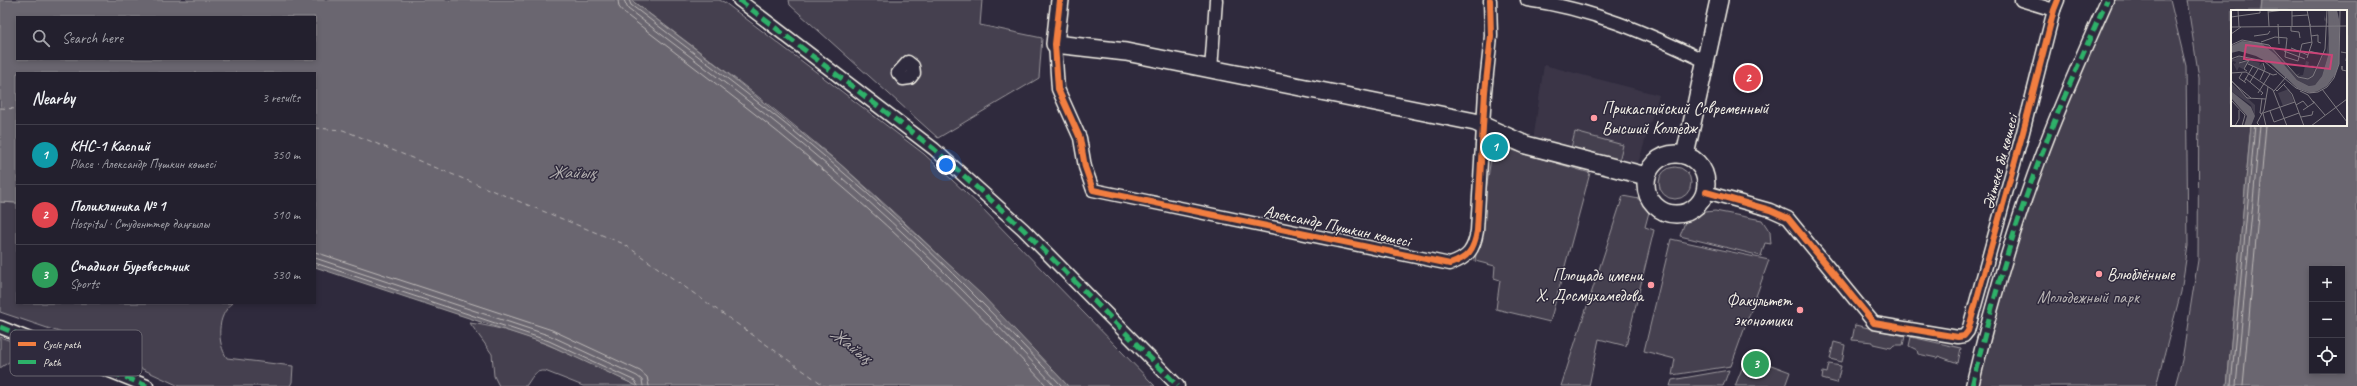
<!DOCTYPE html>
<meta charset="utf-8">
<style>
:root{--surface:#23202e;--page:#2f2d3a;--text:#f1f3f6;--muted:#a3a3aa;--line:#403e4a;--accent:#ff9aa2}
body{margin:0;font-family:Caveat,sans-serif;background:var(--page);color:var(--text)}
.controls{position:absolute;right:12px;bottom:12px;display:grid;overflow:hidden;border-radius:0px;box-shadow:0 2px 6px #0003}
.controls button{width:36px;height:36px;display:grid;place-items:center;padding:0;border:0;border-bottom:1px solid var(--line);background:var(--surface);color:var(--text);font:20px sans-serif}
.you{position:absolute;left:946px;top:165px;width:14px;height:14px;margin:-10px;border:3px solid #fff;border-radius:50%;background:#1a73e8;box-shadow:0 0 0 6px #1a73e833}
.badge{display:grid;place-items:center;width:26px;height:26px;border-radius:50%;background:var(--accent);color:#fff;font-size:13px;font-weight:700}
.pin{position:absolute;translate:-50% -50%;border:2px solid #fff;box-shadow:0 1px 4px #0006}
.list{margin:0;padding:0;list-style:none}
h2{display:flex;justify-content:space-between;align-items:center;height:52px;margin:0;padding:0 16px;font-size:17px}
h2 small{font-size:13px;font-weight:400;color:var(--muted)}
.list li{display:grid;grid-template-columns:26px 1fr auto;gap:12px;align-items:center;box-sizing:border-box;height:60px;padding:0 16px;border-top:1px solid var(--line)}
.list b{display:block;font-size:15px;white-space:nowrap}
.list p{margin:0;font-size:13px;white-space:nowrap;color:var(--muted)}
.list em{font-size:13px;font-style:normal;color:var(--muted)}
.icon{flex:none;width:22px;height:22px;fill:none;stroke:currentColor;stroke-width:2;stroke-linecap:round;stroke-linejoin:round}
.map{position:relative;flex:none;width:2357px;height:386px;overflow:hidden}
.search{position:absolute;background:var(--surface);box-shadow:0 2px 6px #0003;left:16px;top:16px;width:300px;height:44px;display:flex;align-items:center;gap:10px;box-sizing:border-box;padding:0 14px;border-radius:0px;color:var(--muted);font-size:15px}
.panel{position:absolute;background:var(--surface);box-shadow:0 2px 6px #0003;left:16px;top:72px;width:300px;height:232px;border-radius:0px}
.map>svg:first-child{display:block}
.built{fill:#3b3647}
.green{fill:#454050;stroke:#9c989c}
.water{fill:#6a6670;stroke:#a19ea0;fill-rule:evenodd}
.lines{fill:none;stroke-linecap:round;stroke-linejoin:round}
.shore{stroke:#bdb9b8;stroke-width:1}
.ferry{stroke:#b6b2b2;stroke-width:1;stroke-dasharray:5 4;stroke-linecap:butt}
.street-casing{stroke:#f4f1e8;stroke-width:15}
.secondary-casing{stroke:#f4f1e8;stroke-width:20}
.street{stroke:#2f2a3d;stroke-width:12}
.secondary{stroke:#2f2a3d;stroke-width:17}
.quiet{stroke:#2db169;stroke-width:5;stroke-dasharray:10 5;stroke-linecap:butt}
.cycleway-casing{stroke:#2f2a3d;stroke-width:8}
.cycleway{stroke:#f27e40;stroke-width:6}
.poi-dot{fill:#ff9aa2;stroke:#2f2a3d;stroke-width:1.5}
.labels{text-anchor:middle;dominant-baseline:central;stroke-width:3;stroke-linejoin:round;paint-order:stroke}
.poi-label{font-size:17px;fill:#f4f1e8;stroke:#2f2a3d;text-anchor:start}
.street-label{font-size:17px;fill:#f4f1e8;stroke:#2f2a3d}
.park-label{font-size:17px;fill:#b7b3b3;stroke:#2f2a3d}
.water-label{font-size:18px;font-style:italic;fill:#b6b2b2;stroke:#2f2a3d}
.inset-river{fill:none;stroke:#6a6670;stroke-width:2}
.inset-road{fill:none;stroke:#7e7a81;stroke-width:1}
.view{fill:#cc4377;fill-opacity:0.15;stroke:#cc4377;stroke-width:2}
.inset-edge{fill:none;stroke:#f4f1e8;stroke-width:2}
.key{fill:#2f2a3d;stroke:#6a6670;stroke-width:1}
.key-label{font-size:11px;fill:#f4f1e8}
</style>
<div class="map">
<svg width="2357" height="386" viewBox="0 0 2357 386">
<rect width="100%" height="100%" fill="#2f2a3d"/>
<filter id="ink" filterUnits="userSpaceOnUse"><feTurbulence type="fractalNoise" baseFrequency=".025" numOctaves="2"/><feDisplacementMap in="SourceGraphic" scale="8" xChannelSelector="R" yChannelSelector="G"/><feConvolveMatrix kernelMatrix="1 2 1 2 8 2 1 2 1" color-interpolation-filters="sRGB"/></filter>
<g filter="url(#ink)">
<polygon class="built" points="1544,65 1659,95 1637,167 1533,141"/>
<g class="green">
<path d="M631,0H719L724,2L924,154L979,205L1155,386H1068C995,309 920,234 840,164C773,106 702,53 631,0Z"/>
<polygon points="789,0 982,0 980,25 1042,38 1039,78 938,138 790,5"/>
<polygon points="2111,0 2170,0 2186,66 2188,246 2181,292 2156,386 1972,386 2043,149"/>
<polygon points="2187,0 2262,0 2261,11 2232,11 2232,125 2251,125 2227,386 2175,386 2182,360 2198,260 2199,78"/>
<polygon points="1575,132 1623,145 1619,161 1571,148"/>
<polygon points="1502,147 1590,173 1550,322 1496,309 1500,280 1494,278 1495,266 1475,261 1492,152 1501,154"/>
<circle cx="1675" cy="183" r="16"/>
<polygon points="1623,196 1639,199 1649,212 1645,227 1654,230 1626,346 1599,339 1589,386 1561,386"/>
<path d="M0,202L17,203V303H233C216,315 217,343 227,358L293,366L292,382L290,386H179L71,336L0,312Z"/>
<polygon points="1715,211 1762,220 1770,232 1771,244 1765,243 1761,256 1680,236 1685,222 1705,212"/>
<polygon points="1671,239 1769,260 1731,366 1672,375 1675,359 1644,351"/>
<path d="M470,323C530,331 583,361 637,386H583L545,371C534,370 532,378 526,386H499L494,376L492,354Z"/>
<polygon points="1855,325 1905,336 1903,345 1894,345 1891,348 1873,344 1873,342 1852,340"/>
<polygon points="0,337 30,348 0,368"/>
<polygon points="1911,337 1961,348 1958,363 1938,356 1937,358 1918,354 1917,350 1909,346"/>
<polygon points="1834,342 1845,345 1842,362 1830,359"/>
<polygon points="1747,356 1790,372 1785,386 1735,386"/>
<polygon points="1829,364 1841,366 1837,383 1822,379 1823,372 1827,373"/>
<polygon points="1729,370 1723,386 1670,386 1672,380"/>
</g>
<g class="water">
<path d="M0,0H631L722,69L840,164L982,295L1068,386H637L547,344L315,267V73H17V203L0,202ZM17,17H315V59H17Z"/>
<path d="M2262,0H2357V386H2227L2251,125H2346V11H2261ZM2312,269H2342V371H2312Z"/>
</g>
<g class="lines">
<g class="shore">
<path d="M618,0L619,7L624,13C693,67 764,118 830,176C907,241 978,313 1047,386"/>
<path d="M624,0L628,9C697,62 768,114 834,171C912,238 985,311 1055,386"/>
<path d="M629,0L631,5C700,58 771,110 837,167C917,235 990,310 1062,386"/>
<polyline points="315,252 552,330 640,371 647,377 649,386"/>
<polyline points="315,258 551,336 637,376 642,380 643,386"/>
<polyline points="315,263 549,341 635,381 638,386"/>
<polyline points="2231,386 2255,125"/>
<polyline points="2236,386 2260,125"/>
<polyline points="2243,386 2266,125"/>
</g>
<g class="ferry">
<polyline points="0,108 17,109"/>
<polyline points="315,128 343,130 624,244 825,386"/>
</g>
<g class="street-casing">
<g id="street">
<polyline points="739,0 934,149 1023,229 1178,386"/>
<path d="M1527,0C1590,8 1649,34 1705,61"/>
<polyline points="2021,0 2054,10"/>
<path d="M1055,44L1058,89L1080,138L1085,167L1093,190L1450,264C1468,258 1474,250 1477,231L1485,92L1491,36L1490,0"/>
<polygon points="908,62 913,66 914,73 910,78 903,79 898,73"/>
<polyline points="1211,70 1216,0"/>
<polyline points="1706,192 1770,210 1788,218 1874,323 1958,337 1964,336 1968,331 2023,132 2054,10 2058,0"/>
<polyline points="0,327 147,386"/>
<path d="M1972,386C1991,306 2014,225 2044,148C2063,98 2085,49 2107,0"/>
</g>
</g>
<g class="secondary-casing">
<g id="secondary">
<polyline points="1060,0 1055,44 1126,52 1475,122 1526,145 1646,176"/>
<circle cx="1676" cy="184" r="30"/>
<polyline points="1685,155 1719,0"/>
</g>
</g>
<use href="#street" class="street"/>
<use href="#secondary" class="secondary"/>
<g class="quiet">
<polyline points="739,0 934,149 1023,229 1178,386"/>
<polyline points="0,327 147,386"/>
<path d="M1972,386C1991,306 2014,225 2044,148C2063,98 2085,49 2107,0"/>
</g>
<g class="cycleway-casing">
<g id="cycleway">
<path d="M1060,0L1055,44L1058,89L1080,138L1085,167L1093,190L1450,264C1468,258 1474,250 1477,231L1485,92L1491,36L1490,0"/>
<polyline points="1706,192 1770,210 1788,218 1874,323 1958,337 1964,336 1968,331 2023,132 2054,10 2058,0"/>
</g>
</g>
<use href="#cycleway" class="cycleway"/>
</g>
</g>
<g class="poi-dot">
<circle cx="1594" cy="118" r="4"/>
<circle cx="2099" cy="274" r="4"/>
<circle cx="1651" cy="285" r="4"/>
<circle cx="1800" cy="310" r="4"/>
</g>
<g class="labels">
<g class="poi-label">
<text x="1602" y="108">Прикаспийский Современный<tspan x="1602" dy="20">Высший Колледж</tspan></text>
<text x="2107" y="274">Влюблённые</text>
<text x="1643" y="275" text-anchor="end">Площадь имени<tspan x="1643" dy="20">Х. Досмухамедова</tspan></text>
<text x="1792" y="300" text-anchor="end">Факультет<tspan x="1792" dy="20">экономики</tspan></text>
</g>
<g class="street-label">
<text transform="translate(2000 162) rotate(-75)">Әйтеке би көшесі</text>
<text transform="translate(1337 226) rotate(12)">Александр Пушкин көшесі</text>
</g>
<g class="park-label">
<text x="2088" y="297">Молодежный парк</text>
</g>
<g class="water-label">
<text x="572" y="172">Жайық</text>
<text transform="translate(851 345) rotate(37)">Жайық</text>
</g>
</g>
<g transform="translate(2231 10)">
<rect width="116" height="116" fill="#2f2a3d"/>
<path d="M93,5L94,9L96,5L98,13V5V42L91,66L84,75L78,76L66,70L45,45L22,31L38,35L65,65L69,63L67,66L72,65L75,51L78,52L77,56L79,57L81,55L85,56L80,57L84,59L83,62L94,42L95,45L98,28L97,14L93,10ZM6,46L15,48L8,53L18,50L29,53L28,56L31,53L33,61L17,54L12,59L8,57L6,61L2,53L4,54L5,52L2,51L0,54V49H5ZM0,73L24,95V106L20,95L0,81ZM58,79L63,92L52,96L47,83Z" fill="#454050"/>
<path d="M97,0H106L108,9V54L104,65L96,76L87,81L80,83L66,78L40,54L25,46L8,41L0,43V36L11,31L30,33L45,45L66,70L78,76L84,75L91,66L98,42ZM0,81L20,97L24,106L20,116H13L16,106L0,88Z" fill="#6a6670"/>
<path class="inset-river" d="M102,0L104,15M105,19V34L108,35M0,41L12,38L27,41L37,47L63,72L78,80L90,76L95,70L107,41M0,83L20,101L16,116"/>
<path class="inset-road" d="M7,0L8,17M37,0L38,16M61,0V16M76,0L79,15V16V14M37,2L53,0M61,6L77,5M0,7L29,3V0M47,14L48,34M0,17L116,16M60,17V21L68,22L69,28M0,24L10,17M23,26L37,24L39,21M80,26L87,25V32L90,33M30,32L44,27L56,28L54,47L67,51L71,34L81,32M0,35L11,30L38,35L67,67L77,69L82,66L94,39L96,0M60,38L77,45M53,41L74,49M78,41L90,44M110,42L116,43L115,51M76,48L81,33L79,16M0,49L8,46L33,51L65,78L78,83L87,82L96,77L103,68L108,54L109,0M8,53L18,50L13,59L16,61M17,54L42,65L46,64M111,59V56V60L116,61M0,63L15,62L42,80L56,116M11,63L8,68L15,73M14,68L32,83L30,85M0,70L16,88L35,89M29,70L34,59L32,53M0,71L20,88M13,72L22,56M19,72L27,59M53,75L61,84L73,116M44,79L46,81L54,73M91,79L116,112M43,81L55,67M69,81L77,85L83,93M27,83L39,64M31,88L29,103L31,104M0,90L14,105L11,116M82,91L94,105M65,95L72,91L77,97M72,100L84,92M39,101L43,112L68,103M32,103L64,92M32,103L35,116M70,107L81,105L82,101M4,116L8,109V100M29,116L26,113L33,100L37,77M80,116L116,89"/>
<path class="view" d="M15,35L101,45L99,59L13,49Z"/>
<rect width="116" height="116" class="inset-edge"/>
</g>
<rect x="10" y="330" width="132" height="46" rx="6" class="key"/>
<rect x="18" y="342" width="18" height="4" fill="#f27e40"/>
<rect x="18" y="360" width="18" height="4" fill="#2db169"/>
<g class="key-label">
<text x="43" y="348">Cycle path</text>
<text x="43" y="366">Path</text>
</g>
</svg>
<div class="controls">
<button>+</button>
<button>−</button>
<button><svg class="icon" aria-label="locate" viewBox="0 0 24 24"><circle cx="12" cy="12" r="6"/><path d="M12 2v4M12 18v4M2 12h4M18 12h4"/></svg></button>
</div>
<div class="you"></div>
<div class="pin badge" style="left:1495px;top:147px;background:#0f9aa8">1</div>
<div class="pin badge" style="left:1748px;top:78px;background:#e0444e">2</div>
<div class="pin badge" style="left:1756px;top:364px;background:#2e9e5b">3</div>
<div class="search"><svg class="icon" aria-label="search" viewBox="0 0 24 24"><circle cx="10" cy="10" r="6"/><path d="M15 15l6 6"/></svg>Search here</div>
<section class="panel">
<h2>Nearby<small>3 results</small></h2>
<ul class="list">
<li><span class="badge" style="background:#0f9aa8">1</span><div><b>КНС-1 Каспий</b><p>Place · Александр Пушкин көшесі</p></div><em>350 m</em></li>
<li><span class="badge" style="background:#e0444e">2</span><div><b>Поликлиника № 1</b><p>Hospital · Студенттер даңғылы</p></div><em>510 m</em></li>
<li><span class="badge" style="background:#2e9e5b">3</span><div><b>Стадион Буревестник</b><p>Sports</p></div><em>530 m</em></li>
</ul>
</section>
</div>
